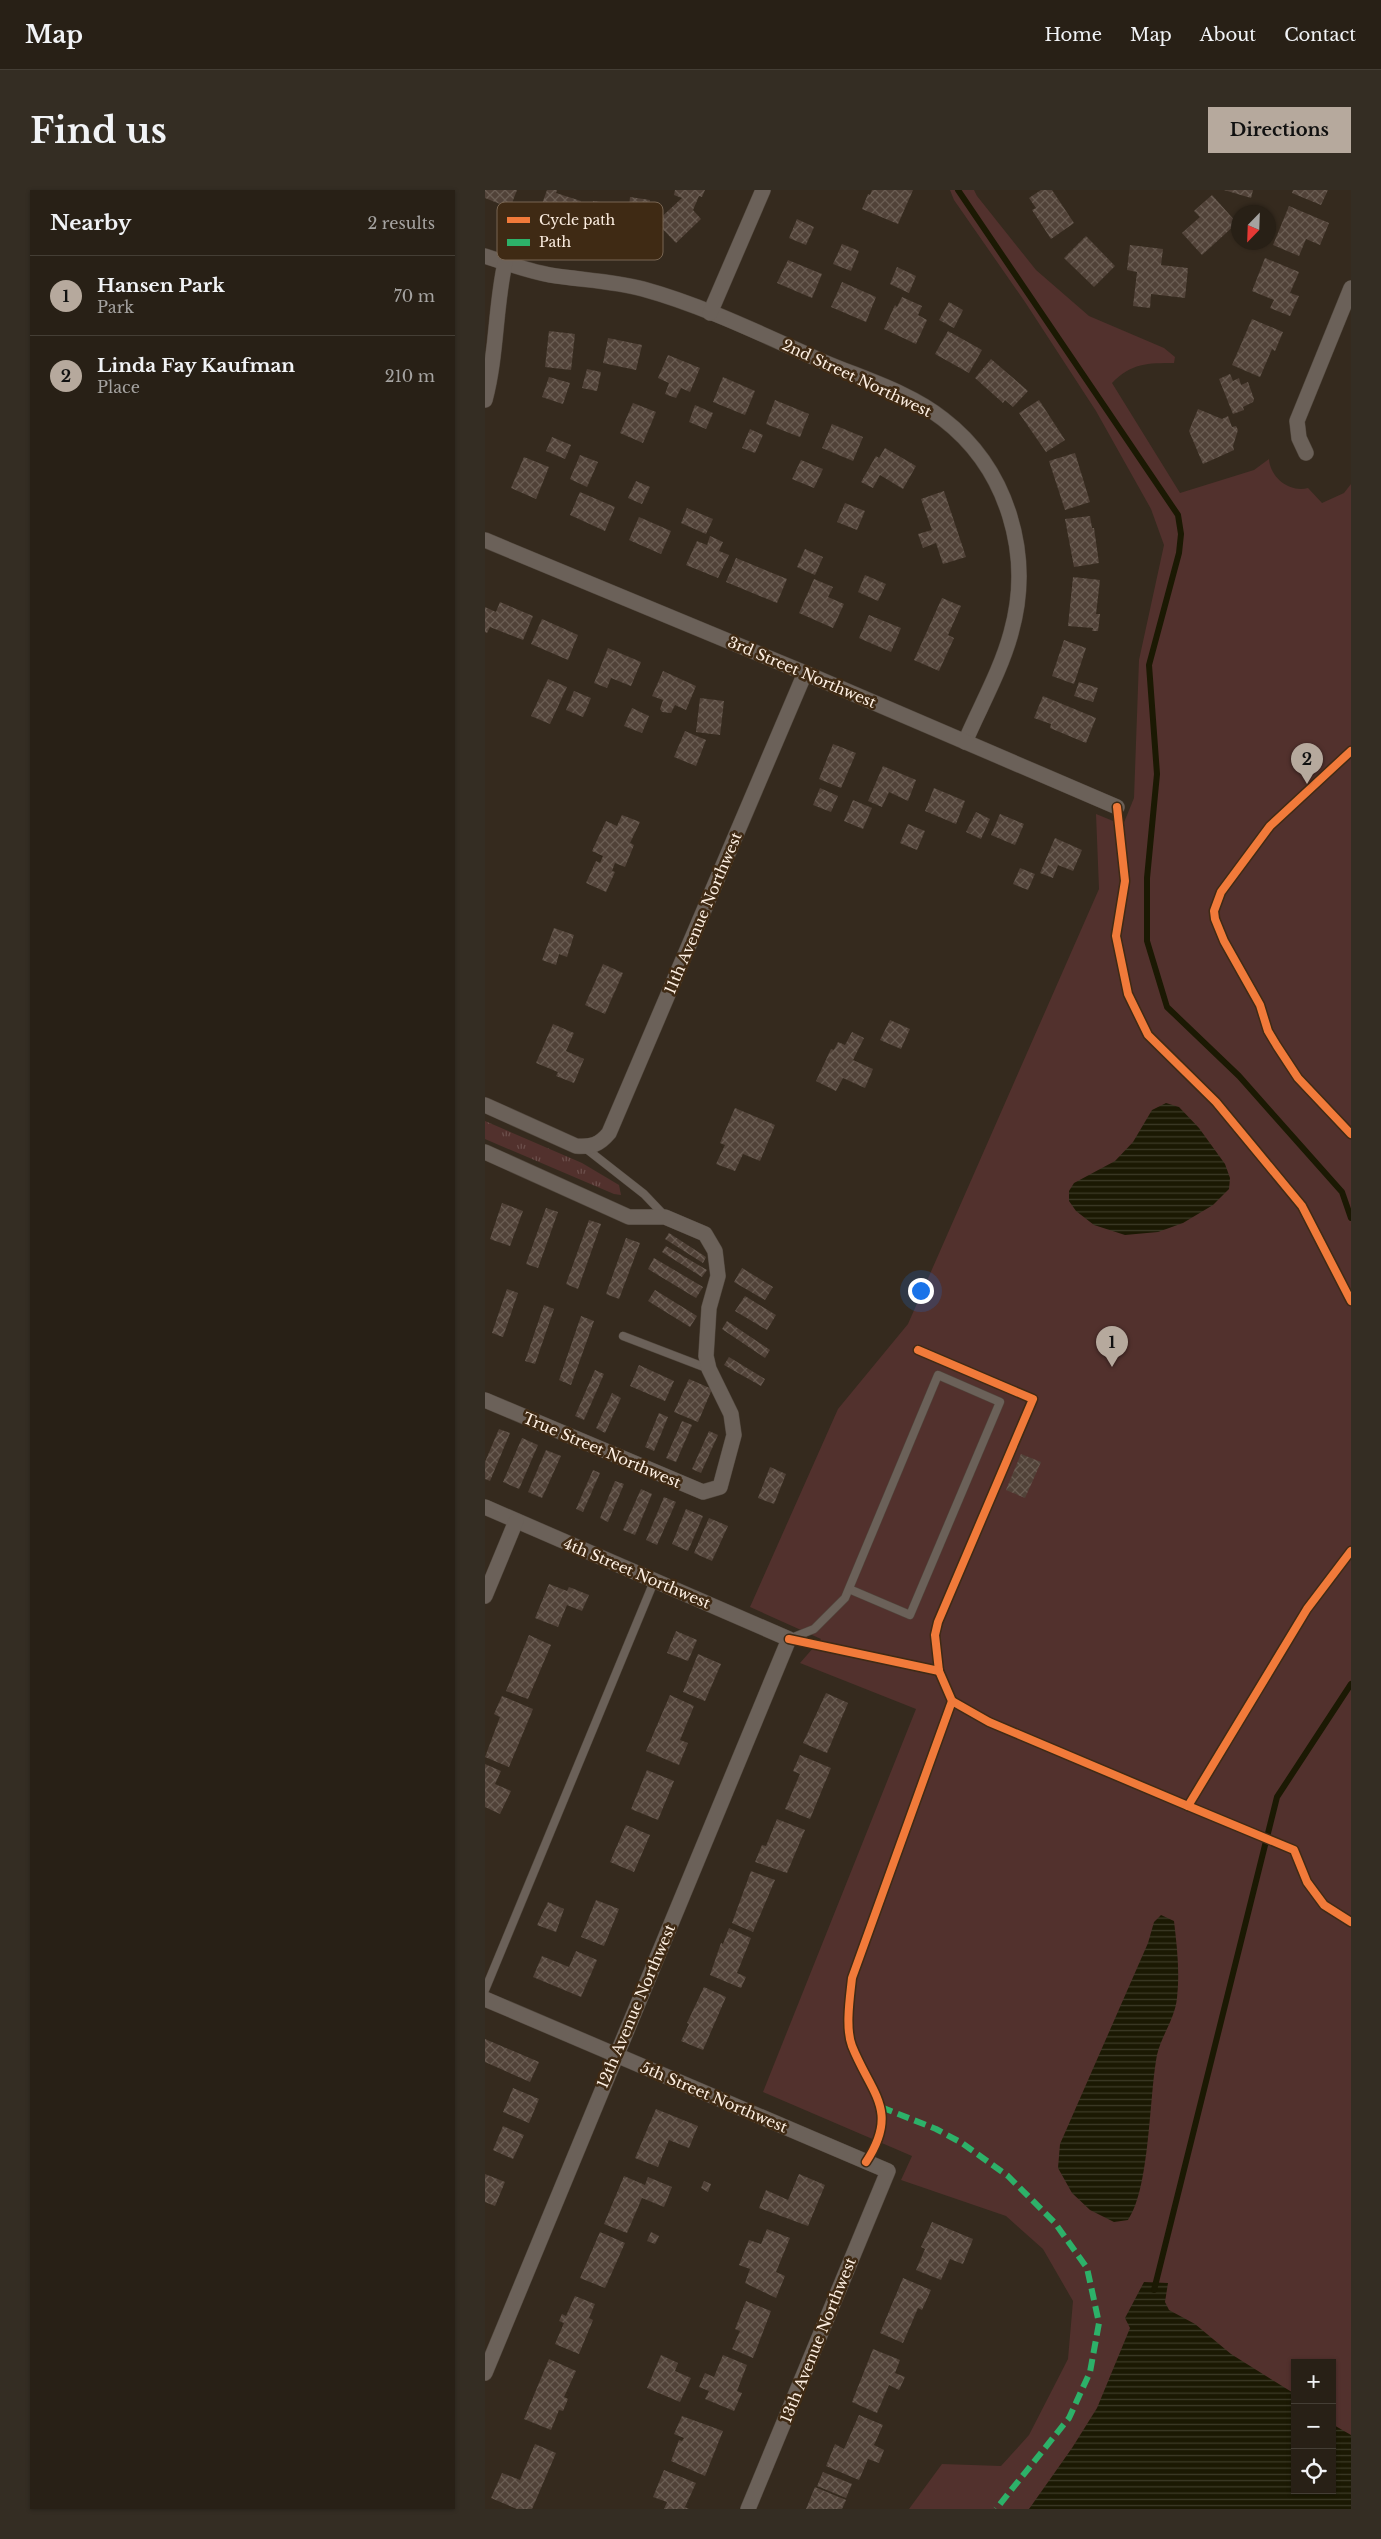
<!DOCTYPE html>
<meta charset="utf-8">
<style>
:root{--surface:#282016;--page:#342d23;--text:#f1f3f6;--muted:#a5a3a1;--line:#443e35;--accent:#b6a99d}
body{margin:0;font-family:"Libre Baskerville",serif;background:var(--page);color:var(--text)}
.controls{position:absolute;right:15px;bottom:15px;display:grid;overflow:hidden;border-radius:0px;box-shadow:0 1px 4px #0004}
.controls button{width:45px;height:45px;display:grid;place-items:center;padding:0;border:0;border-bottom:1px solid var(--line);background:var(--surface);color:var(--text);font:25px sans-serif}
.compass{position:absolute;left:746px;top:15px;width:45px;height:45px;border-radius:50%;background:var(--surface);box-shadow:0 1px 4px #0004;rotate:203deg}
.you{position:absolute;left:435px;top:1100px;width:18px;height:18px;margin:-12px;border:4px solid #fff;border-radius:50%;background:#1a73e8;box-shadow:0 0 0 8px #1a73e833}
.badge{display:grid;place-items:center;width:32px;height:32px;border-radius:50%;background:var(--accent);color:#111;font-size:16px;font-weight:700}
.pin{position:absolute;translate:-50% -41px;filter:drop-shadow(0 1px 2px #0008)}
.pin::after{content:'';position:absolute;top:26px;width:18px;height:15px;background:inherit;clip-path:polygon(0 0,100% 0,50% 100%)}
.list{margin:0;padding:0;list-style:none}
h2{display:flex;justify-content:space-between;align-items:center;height:65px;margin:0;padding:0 20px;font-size:21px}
h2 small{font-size:16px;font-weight:400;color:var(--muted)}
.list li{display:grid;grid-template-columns:32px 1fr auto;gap:15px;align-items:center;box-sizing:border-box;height:80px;padding:0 20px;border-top:1px solid var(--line)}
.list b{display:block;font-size:19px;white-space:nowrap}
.list p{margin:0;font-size:16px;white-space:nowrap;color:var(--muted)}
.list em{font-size:16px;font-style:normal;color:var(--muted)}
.icon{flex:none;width:28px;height:28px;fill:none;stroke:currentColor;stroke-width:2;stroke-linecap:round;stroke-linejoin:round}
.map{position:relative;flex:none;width:866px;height:2319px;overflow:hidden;border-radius:0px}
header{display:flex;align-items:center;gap:30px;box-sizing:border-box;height:70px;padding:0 25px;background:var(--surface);border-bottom:1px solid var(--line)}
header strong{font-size:24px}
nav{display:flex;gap:28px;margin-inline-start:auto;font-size:18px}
.intro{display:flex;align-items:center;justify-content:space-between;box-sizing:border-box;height:120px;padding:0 30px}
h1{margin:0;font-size:35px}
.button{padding:12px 22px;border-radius:0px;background:var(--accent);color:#111;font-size:18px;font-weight:700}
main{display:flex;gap:30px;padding:0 30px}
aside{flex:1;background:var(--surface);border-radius:0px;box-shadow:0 1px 4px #0004}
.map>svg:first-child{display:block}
.grass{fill:url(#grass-tufts)}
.park{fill:#52312d;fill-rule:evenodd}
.water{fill:url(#water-rules)}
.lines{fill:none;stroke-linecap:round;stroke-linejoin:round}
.stream{stroke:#1b1903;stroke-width:6}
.building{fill:url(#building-cross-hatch)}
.service-casing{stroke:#51473d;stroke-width:9}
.minor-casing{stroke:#51473d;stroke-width:16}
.service{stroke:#6b6159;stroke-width:8}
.minor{stroke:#6b6159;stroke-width:15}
.quiet{stroke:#2db169;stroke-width:6;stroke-dasharray:12 6;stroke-linecap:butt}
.cycleway-casing{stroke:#3f2a14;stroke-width:11}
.cycleway{stroke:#f17a3a;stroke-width:8}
.labels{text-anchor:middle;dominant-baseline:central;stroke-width:5;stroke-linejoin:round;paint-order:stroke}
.street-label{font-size:15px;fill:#fceee1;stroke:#3f2a14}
.key{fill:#3f2a14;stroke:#786552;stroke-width:1}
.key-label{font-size:14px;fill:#fceee1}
</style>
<header>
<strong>Map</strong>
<nav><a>Home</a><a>Map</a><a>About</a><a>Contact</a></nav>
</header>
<div class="intro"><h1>Find us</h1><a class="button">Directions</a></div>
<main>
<aside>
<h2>Nearby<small>2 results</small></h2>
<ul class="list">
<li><span class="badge">1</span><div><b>Hansen Park</b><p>Park</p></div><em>70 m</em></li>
<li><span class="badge">2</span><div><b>Linda Fay Kaufman</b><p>Place</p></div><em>210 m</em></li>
</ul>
</aside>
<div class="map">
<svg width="866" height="2319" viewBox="0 0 866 2319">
<defs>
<pattern id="grass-tufts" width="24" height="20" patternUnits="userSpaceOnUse" patternTransform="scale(1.25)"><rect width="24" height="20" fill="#52312d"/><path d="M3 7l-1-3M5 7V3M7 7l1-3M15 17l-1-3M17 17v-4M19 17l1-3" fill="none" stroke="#6c4f4b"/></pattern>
<pattern id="water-rules" width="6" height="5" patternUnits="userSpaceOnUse" patternTransform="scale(1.25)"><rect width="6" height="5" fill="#1b1903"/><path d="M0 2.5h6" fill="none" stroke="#3d3b27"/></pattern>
<pattern id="building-cross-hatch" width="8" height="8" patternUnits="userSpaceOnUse" patternTransform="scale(1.25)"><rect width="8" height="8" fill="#514238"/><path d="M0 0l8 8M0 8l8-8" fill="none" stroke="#6b5e54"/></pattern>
</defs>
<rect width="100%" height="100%" fill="#352a1e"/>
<polygon class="grass" points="0,931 97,973 134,995 136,1005 129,1004 0,949"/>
<path class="park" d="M465,0H489L492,6L551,80L604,126L679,158L690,167L689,173C663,173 646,173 627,193L695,303L769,280L784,269C785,287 804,303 823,298L837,313L859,303L866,294V2319H424L457,2274L516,2276L544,2245L583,2169L588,2111L558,2059L521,2026L416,1990L427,1966L278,1902L431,1519L315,1473L336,1449L265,1417L353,1219L423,1134L614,699L611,624L638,635L649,608L654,470L679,355L666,319L611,221L540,112L469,10ZM810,2173H847V2300H810Z"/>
<g class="water">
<polygon points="681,913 694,917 714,938 740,974 745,988 744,999 728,1015 698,1033 673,1042 640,1045 609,1035 591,1021 584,1011 584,1001 589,993 630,971 648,952 667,920"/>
<path d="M676,1725L689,1731C692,1757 695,1782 692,1808C690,1829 676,1846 672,1865C664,1907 665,1998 643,2030L629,2032L605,2020L587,2003L573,1978L575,1954L663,1753L669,1732Z"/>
<polygon points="659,2092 683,2093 680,2112 684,2120 710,2134 746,2164 810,2204 810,2300 847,2300 847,2234 866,2245 866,2319 544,2319 587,2258 612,2218 645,2138 640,2128"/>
</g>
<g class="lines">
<g class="stream">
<polyline points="473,0 693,325 696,344 694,363 664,475 672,584 662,688 662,751 682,817 754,886 857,1002 866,1028"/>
<polyline points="669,2100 792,1607 866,1494"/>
</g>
</g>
<g class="building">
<polygon points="0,0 32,0 25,18 0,8"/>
<polygon points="62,0 72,0 71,3 96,11 88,36 53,25"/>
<polygon points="190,0 220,0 217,7 214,6 208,20 216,29 191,53 171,32 197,8 189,5"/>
<polygon points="387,0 428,0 413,34 377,19 383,4 385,5"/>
<polygon points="556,0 567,0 589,33 566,49 547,20 551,18 544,8"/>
<polygon points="739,0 768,0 766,8"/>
<polygon points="808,0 843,0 836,15 807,3"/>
<polygon points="727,5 752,33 717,65 697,43 715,27 709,21"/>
<polygon points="145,7 165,10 161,36 143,34 142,44 104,39 108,11 144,16"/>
<polygon points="804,16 844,33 835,55 821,49 814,66 788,55"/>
<polygon points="312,29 329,37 321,55 304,48"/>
<polygon points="601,46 630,76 609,97 579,68"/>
<polygon points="357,54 374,61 366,81 348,74"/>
<polygon points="645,55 678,59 676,75 703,78 700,108 666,104 665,118 648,116 652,82 642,80"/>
<polygon points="780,68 814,82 805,103 814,106 805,126 785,118 789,110 767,101"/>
<polygon points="303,70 337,84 327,108 292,93"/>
<polygon points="412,77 431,86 424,103 405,94"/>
<polygon points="357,92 391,107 381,132 346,117"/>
<polygon points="417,107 437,116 433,125 442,130 431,154 399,139 410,115 412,117"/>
<polygon points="464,112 478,120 469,138 454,130"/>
<polygon points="767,129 798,142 790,161 787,159 775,187 747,175"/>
<polygon points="64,141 90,144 86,180 60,177"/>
<polygon points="463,141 497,160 484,183 450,164"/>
<polygon points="123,148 157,155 151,180 118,173"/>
<polygon points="183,165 215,178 205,202 196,198 191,208 180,204 184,193 173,188"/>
<polygon points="506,169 543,201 528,217 520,210 518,213 490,188"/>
<polygon points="102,179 116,182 112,201 97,198"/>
<polygon points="745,184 748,191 754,188 756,195 763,192 769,209 768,212 758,217 759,220 748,224 734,189"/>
<polygon points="64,187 85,193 78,214 57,207"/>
<polygon points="238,187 270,201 260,225 228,212"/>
<polygon points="290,210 324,224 315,247 281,234"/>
<polygon points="554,210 580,250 561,262 534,223"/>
<polygon points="148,213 171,222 158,253 135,243"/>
<polygon points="210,215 228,223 221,239 204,232"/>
<polygon points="713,219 737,229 743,226 747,237 751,236 753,240 748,256 749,260 718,274 704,241"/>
<polygon points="347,234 378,247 368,271 337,258"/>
<polygon points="265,239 278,245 270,263 257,258"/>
<polygon points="67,247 86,255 80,269 61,261"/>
<polygon points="400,258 431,276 418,299 395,285 388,298 376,292 391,266 394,268"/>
<polygon points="590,263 605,312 580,320 564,271"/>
<polygon points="95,265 113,272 102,297 85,289"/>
<polygon points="39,267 64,277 51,309 26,298"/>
<polygon points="316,270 338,279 329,298 307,289"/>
<polygon points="151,291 165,297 157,314 143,308"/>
<polygon points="459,301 481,367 458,374 451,353 438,358 433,344 447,340 436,309"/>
<polygon points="95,302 130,317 120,341 85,325"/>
<polygon points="360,313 380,321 372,340 352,332"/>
<polygon points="202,318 228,329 221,344 196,333"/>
<polygon points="605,326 607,338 609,338 614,373 589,377 580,329"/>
<polygon points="154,327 186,341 176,364 144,350"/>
<polygon points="225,346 238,352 234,361 244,365 233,388 201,375 212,351 222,355"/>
<polygon points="320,359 338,367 330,385 312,377"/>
<polygon points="251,368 302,389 292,413 241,392"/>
<polygon points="380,385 401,394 393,411 373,402"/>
<polygon points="588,387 615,390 611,424 615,424 613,441 607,441 608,438 583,436"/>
<polygon points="329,389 348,397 343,407 359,414 348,438 314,423"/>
<polygon points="457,408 476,416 463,445 469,448 454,481 429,470"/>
<polygon points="15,412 48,426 38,450 5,437 2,443 0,442 0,417 11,422"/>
<polygon points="384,425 416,438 406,462 374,448"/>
<polygon points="57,429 93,445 83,470 46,454"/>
<polygon points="579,450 601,458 589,494 567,486"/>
<polygon points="123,458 156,472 146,496 126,488 122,498 109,493"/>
<polygon points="178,481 211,496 201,520 190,515 186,523 177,522 175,519 178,510 167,506"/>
<polygon points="63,489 82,497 65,534 46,526"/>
<polygon points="594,492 613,498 608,512 589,506"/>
<polygon points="89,501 106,508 98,527 81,520"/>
<polygon points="558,506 611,528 601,553 565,538 566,534 549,528"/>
<polygon points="215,508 239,511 235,545 211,542"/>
<polygon points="147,518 164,526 157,543 139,536"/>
<polygon points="200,541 221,550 211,576 189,567"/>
<polygon points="348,554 371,563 356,598 334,589"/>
<polygon points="398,576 431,590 423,611 404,602 397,617 383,611"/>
<polygon points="335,598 353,606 346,622 328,615"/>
<polygon points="449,598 480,611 471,634 440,621"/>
<polygon points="368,610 387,618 378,639 359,631"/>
<polygon points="491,622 505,629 496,649 481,642"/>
<polygon points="515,624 539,634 530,655 506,645"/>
<polygon points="137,625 155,632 145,653 149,655 140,677 130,673 127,681 130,682 121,702 101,693 111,671 115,673 118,666 107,661 121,631 132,636"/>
<polygon points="423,634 440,641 432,660 415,653"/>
<polygon points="570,648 597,660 588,681 573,675 568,688 555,683"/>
<polygon points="535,678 550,684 543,700 528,694"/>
<polygon points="69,738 89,745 82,767 74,764 71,775 57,770"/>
<polygon points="118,774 138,783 120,824 100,815"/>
<polygon points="405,830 425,839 416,859 395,850"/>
<polygon points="68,834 89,843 81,861 99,869 89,893 71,886 73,882 51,873"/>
<polygon points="367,842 379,848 368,870 388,879 380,898 358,888 351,901 331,891 346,859 349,860 353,852 360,855"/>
<polygon points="250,918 290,935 275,971 258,964 250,981 231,974 240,955 235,953"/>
<polygon points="17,1013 38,1021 25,1056 5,1049"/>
<polygon points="61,1018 73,1022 53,1078 41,1074"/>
<polygon points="104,1030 116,1034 93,1099 81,1094"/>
<polygon points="184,1043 221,1067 218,1073 180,1049"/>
<polygon points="141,1048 155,1053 134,1109 121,1104"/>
<polygon points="181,1056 222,1080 217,1087 177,1062"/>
<polygon points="169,1068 218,1097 211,1108 163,1079"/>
<polygon points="257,1078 288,1097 280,1110 249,1092"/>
<polygon points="22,1099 33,1103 18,1147 7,1143"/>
<polygon points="170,1100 212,1126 205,1137 163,1111"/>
<polygon points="260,1106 291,1125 282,1140 250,1121"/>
<polygon points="59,1115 69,1119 50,1174 40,1171"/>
<polygon points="96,1126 109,1131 86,1195 74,1190"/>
<polygon points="242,1131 285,1160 280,1168 237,1139"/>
<polygon points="244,1167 280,1189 276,1196 239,1175"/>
<polygon points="154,1175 189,1191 180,1211 145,1196"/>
<polygon points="110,1180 119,1184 99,1230 90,1226"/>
<polygon points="204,1189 227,1199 213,1232 189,1222"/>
<polygon points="127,1203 136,1208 120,1243 111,1238"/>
<polygon points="174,1223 183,1227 169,1261 160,1257"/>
<polygon points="197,1231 207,1235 191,1272 181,1268"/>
<polygon points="14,1239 25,1243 5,1291 0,1289 0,1272"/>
<polygon points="224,1241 233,1245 216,1283 207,1279"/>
<polygon points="37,1248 53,1255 34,1299 18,1292"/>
<polygon points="61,1260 76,1266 57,1308 43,1302"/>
<polygon points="536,1264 556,1272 540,1308 521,1300"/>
<polygon points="285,1277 301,1284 289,1314 273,1308"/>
<polygon points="108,1280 115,1283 98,1322 91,1319"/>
<polygon points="130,1291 139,1294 123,1332 115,1328"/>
<polygon points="156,1299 167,1304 150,1345 138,1340"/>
<polygon points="179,1307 191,1312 172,1355 161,1350"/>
<polygon points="201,1319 218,1326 203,1361 187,1354"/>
<polygon points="224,1328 243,1336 227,1371 209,1363"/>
<polygon points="64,1394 82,1401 84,1397 104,1405 97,1421 82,1415 73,1437 50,1428"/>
<polygon points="191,1441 212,1450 203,1471 182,1463"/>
<polygon points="44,1445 66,1455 43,1509 21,1501"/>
<polygon points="213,1464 236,1474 220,1511 198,1502"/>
<polygon points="341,1503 363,1513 342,1563 318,1553"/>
<polygon points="185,1505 209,1516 195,1550 203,1553 194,1575 161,1561"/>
<polygon points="17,1506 48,1519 24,1577 0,1567 15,1527 9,1524"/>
<polygon points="315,1565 346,1578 325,1629 300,1619 315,1584 308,1581"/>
<polygon points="0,1574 16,1581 10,1594 26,1601 15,1624 0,1617"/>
<polygon points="162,1580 189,1591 173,1630 146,1619"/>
<polygon points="292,1629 320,1640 302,1683 270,1672 277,1655 281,1656"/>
<polygon points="141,1635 165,1645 149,1682 125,1672"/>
<polygon points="266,1681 290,1690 268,1742 247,1733"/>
<polygon points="111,1710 134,1719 119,1756 96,1747"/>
<polygon points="63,1712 79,1719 71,1742 52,1735"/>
<polygon points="244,1738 266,1748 252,1783 261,1787 256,1798 225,1785 236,1753 238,1754"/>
<polygon points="91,1761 112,1770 96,1807 48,1787 57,1766 84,1777"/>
<polygon points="219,1797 241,1807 218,1860 196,1851 204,1834 202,1833"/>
<polygon points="0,1849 54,1872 45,1892 0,1872"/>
<polygon points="28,1898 54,1909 44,1933 18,1922"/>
<polygon points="171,1919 213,1936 204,1958 184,1950 173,1977 150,1968"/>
<polygon points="18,1936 39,1945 28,1969 8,1960"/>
<polygon points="0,1984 20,1992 10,2016 0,2012"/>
<polygon points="314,1984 340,1995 323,2036 274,2018 281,2000 303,2010"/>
<polygon points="139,1986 160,1995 163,1987 187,1997 179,2017 157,2008 142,2043 119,2034"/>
<polygon points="219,1991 226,1994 223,2002 216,1998"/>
<polygon points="447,2032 488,2049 478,2074 465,2069 456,2090 431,2080 440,2059 436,2057"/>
<polygon points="282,2039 305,2048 291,2082 300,2086 291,2108 260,2093 265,2079 254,2075 264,2050 276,2054"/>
<polygon points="115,2042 140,2053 120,2098 95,2088"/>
<polygon points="166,2042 174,2046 170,2054 162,2051"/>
<polygon points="418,2088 446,2100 437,2120 433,2118 418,2153 395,2143"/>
<polygon points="90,2106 110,2114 104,2128 108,2130 94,2164 70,2154 79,2133 74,2131 77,2124 81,2126"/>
<polygon points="261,2111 286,2121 268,2168 247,2159 255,2141 250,2139"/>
<polygon points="388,2159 415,2170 410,2183 420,2187 414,2200 404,2195 392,2223 367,2212"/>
<polygon points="176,2165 193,2173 190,2181 206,2188 195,2212 162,2198"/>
<polygon points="238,2165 262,2175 252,2201 257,2203 249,2221 220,2209 224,2201 214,2197 220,2183 229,2187"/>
<polygon points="64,2169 91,2181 79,2207 83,2209 78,2221 74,2220 66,2240 39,2229"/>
<polygon points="374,2225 398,2235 389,2255 399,2260 394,2273 383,2269 374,2290 341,2276 350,2254 359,2259"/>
<polygon points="197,2226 238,2241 220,2286 186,2271 194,2250 197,2251 199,2248 189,2244"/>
<polygon points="50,2254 71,2263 47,2319 32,2319 6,2308 17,2283 35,2290"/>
<polygon points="179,2280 211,2293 200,2317 204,2319 179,2319 182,2312 168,2307"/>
<polygon points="338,2282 367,2294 361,2308 332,2296"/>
<polygon points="330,2297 361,2310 357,2319 321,2319"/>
</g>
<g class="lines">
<g class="service-casing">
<g id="service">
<polyline points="99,957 159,1004 179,1025"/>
<polyline points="138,1146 224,1179"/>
<polyline points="304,1449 329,1439 360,1408 453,1185 515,1212 425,1425 364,1399"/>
<polyline points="0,1800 170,1389"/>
</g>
</g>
<g class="minor-casing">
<g id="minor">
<path d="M0,66C21,73 43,81 65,85C96,90 128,91 158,99C220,116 280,146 339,172C379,189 424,202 458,229C523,279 548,365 526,443C516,480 495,517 480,552"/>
<polyline points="225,123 278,0"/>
<path d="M0,210C12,165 10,118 20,73"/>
<polyline points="821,263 814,248 812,231 866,98"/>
<polyline points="0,350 320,483 632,617"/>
<path d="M0,915L91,956C107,957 114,955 124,943L320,483"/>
<polyline points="0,962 144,1027 180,1027 220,1044 230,1061 233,1086 224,1118 221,1166 224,1179 246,1224 249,1245 235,1297 218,1302 0,1210"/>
<polyline points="0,1317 304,1449 0,2183"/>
<polyline points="0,1406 31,1331"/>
<polyline points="0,1809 403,1981 263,2319"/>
</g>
</g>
<use href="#service" class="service"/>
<use href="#minor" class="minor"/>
<polyline class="quiet" points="396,1917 451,1939 477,1953 523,1986 570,2033 602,2078 614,2133 605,2182 584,2228 511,2319"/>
<g class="cycleway-casing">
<g id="cycleway">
<polyline points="866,561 785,636 736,702 729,721 730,729 739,751 775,815 783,841 792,856 813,888 866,944"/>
<polyline points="632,617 640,691 631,746 643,804 663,845 731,912 817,1016 866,1111"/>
<polyline points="433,1160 548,1209 453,1432 450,1445 454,1481 467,1511 504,1532 703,1616 822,1419 866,1361"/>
<polyline points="304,1449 454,1481"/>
<polyline points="703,1616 809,1660 822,1692 839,1715 866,1732"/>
<path d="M381,1972C415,1920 386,1904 367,1856C360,1838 365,1807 367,1788L467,1511"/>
</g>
</g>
<use href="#cycleway" class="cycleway"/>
</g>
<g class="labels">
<g class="street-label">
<text transform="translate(372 188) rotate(25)">2nd Street Northwest</text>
<text transform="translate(317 482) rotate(23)">3rd Street Northwest</text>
<text transform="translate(218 723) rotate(-67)">11th Avenue Northwest</text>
<text transform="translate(117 1260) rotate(23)">True Street Northwest</text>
<text transform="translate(152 1383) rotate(23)">4th Street Northwest</text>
<text transform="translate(151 1816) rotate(-67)">12th Avenue Northwest</text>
<text transform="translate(229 1907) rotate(23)">5th Street Northwest</text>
<text transform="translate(333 2150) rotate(-68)">13th Avenue Northwest</text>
</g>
</g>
<rect x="12" y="12" width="166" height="58" rx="8" class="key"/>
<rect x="22" y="27" width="23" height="6" fill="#f17a3a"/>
<rect x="22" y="49" width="23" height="7" fill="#2db169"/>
<g class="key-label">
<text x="54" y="35">Cycle path</text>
<text x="54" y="57">Path</text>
</g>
</svg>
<div class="controls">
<button>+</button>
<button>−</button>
<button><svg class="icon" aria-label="locate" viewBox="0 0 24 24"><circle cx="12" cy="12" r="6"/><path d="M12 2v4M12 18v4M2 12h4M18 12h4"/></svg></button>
</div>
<svg class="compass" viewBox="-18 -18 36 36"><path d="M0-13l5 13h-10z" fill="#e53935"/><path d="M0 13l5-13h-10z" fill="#a5a3a1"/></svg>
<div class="you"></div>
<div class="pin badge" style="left:627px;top:1177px">1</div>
<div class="pin badge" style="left:822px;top:594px">2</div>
</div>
</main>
